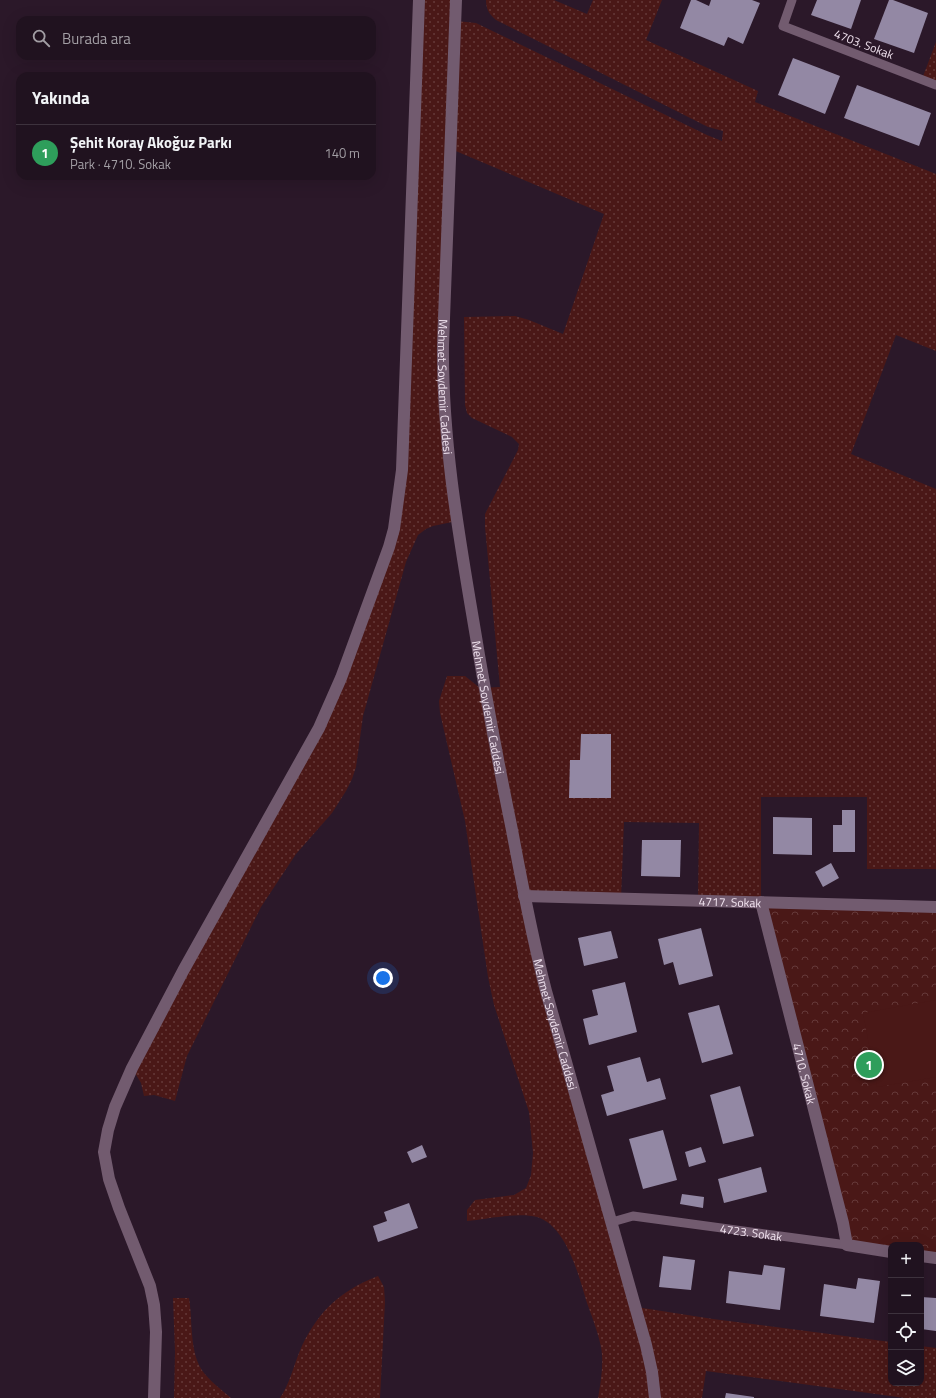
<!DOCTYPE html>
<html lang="tr">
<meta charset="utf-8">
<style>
:root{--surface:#20121f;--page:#281b28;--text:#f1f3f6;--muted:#a29ea4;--line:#3d323d;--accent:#52cdcf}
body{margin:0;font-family:"Titillium Web",sans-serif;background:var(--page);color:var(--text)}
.controls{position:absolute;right:12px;bottom:12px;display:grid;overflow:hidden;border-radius:8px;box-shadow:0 4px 16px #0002}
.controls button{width:36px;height:36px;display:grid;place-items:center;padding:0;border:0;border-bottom:1px solid var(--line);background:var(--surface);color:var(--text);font:20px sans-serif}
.you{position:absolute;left:383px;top:978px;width:14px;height:14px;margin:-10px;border:3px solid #fff;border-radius:50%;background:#1a73e8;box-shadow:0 0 0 6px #1a73e833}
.badge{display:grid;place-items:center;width:26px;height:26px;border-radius:50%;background:var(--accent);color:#fff;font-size:13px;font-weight:700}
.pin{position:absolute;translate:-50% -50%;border:2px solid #fff;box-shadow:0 1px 4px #0006}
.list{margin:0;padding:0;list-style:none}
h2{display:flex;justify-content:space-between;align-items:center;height:52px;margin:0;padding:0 16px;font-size:17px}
h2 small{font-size:13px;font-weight:400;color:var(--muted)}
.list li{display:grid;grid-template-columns:26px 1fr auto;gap:12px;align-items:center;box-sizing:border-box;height:56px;padding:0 16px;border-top:1px solid var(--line)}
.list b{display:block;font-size:15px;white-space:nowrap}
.list p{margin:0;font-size:13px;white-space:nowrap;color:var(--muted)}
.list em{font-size:13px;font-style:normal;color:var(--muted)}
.icon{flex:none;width:22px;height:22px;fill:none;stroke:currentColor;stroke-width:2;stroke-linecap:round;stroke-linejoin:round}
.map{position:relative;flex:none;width:936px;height:1398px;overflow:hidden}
.search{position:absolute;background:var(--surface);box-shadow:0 4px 16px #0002;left:16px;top:16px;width:360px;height:44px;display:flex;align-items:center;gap:10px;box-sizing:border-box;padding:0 14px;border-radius:12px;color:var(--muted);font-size:15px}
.panel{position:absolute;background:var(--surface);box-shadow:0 4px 16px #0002;left:16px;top:72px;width:360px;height:108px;border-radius:12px}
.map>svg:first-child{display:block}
.grass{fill:url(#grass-dots)}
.park{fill:url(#park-crowns)}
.garden{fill:#4a1817}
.building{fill:#9388a4}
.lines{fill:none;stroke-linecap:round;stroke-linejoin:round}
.lane{stroke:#725b6f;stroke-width:9}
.street{stroke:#725b6f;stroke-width:12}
.labels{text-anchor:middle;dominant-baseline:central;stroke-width:4;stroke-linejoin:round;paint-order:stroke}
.street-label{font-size:12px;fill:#f1e3ef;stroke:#2b1829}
</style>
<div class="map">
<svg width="936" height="1398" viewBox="0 0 936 1398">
<defs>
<pattern id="grass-dots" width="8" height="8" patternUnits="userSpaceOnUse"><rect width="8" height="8" fill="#4a1817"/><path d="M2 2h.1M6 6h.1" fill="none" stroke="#653939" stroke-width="1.8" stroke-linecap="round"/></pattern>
<pattern id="park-crowns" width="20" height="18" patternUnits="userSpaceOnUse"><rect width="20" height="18" fill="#4a1817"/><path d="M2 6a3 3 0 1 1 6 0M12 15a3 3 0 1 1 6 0" fill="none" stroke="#653939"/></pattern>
</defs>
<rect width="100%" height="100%" fill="#2b1829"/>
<g class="grass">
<path d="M419,0H456V21L476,23L707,135L722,141L723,131L708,127L496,20C489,14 486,9 486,0H554L587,14L593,0H662L646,40L758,91L755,102L936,174V351L896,335L851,454L936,489V869H867V797H761V902L698,901L699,823L624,822L621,899L525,896L636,1307L713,1319L891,1342V1383H921V1346L936,1348V1398H905L706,1371L702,1398H598C601,1381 604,1363 601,1347C598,1332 592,1317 587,1303C579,1277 567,1226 537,1217C518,1212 486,1219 467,1221V1210L475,1200L514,1195L526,1188L531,1175L533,1153L529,1112L494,1005L488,977L465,821L440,713L439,701L447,676H465L480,688L500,687L485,527V514L518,450L519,444L512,437L472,418L467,413L465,405L464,317L515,316L529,320L563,334L604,214L451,149L443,345L457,521L433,526L426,529L418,535L406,562L363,716L356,767L352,779L346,791L332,813L296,854L261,907L187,1056L175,1101L154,1095L144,1096L141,1083L132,1068L311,744L394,529Z"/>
<polygon points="936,42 936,85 922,79"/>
<path d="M378,1276L384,1287L385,1302L380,1398H280C289,1385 293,1368 299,1353C315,1314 339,1291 378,1276Z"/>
<path d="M173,1298H189C193,1322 189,1354 204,1373C212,1383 222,1390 231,1398H174L175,1352Z"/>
</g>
<polygon class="park" points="761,902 936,907 936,1258 921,1256 921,1245 891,1245 891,1252 847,1245"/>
<polygon class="garden" points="936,1000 936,1077 877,1087 863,1013"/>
<g class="building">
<polygon points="691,0 696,0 709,6 711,0 752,0 760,3 743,44 728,37 724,46 680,28"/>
<polygon points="817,0 861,0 851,29 811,15"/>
<polygon points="889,0 893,0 928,13 914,53 874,39"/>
<polygon points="793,58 840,76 825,114 778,95"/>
<polygon points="857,85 931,113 919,146 844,118"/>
<polygon points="581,734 611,734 611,798 569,798 570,760 580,760"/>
<polygon points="842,810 855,810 855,852 833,852 833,825 842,825"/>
<polygon points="773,817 812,818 812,855 773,854"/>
<polygon points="642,840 681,840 680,877 641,876"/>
<polygon points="831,863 839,878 823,887 815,872"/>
<polygon points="701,928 713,976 679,985 673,962 664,965 658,939"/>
<polygon points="611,931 618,958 584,966 578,938"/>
<polygon points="625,982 637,1032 589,1045 583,1019 598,1015 592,990"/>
<polygon points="719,1005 733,1054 702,1063 688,1013"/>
<polygon points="640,1057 647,1082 660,1078 666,1099 607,1116 601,1095 614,1091 607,1066"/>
<polygon points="740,1086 754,1136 723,1144 710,1095"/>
<polygon points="663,1130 677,1180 643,1189 629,1139"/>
<polygon points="422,1145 427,1157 412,1163 407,1152"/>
<polygon points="701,1147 706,1162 689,1167 685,1152"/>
<polygon points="761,1167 767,1192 724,1203 718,1179"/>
<polygon points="682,1194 704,1197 703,1208 680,1204"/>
<polygon points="409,1203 418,1228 378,1242 373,1226 387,1221 384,1212"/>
<polygon points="663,1256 695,1260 691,1290 659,1287"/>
<polygon points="764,1265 785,1268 780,1310 726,1303 729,1271 762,1275"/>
<polygon points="858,1278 880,1281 874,1323 820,1316 824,1284 856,1289"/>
<polygon points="921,1297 936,1298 936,1331 921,1329"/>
<polygon points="726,1393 754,1397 754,1398 725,1398"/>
</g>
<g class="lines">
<g class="lane">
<polyline points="792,0 783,26 936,85"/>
<path id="s1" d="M612,1222L633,1216L847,1245"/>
</g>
<g class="street">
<path id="s2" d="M456,0L443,345C442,450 462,552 479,655C489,713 500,772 512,830C522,884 532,938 546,991L646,1345L652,1372L655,1398"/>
<path id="s3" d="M524,896L936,907"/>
<path id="s4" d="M761,902L843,1223L847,1245L891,1252"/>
<polyline points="921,1256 936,1258"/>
<polyline points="154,1398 156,1332 154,1305 150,1286 119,1208 109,1179 104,1152 108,1130 115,1107 132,1068 183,971 319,728 341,678 389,547 394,529 402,470 419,0"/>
</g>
</g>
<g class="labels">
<g class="street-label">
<text transform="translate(864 44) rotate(21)">4703. Sokak</text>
<text stroke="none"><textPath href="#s2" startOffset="387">Mehmet Soydemir Caddesi</textPath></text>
<text stroke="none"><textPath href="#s2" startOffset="711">Mehmet Soydemir Caddesi</textPath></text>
<text stroke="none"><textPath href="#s3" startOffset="206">4717. Sokak</textPath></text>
<text stroke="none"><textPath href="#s2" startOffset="1035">Mehmet Soydemir Caddesi</textPath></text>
<text stroke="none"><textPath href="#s4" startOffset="177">4710. Sokak</textPath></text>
<text stroke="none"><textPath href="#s1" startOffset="141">4723. Sokak</textPath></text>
</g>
</g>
</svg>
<div class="controls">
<button>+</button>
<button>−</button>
<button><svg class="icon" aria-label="locate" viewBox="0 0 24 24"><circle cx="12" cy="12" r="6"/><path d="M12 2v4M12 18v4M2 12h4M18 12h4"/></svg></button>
<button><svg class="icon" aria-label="layers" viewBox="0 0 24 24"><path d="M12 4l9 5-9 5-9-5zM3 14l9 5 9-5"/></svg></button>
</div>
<div class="you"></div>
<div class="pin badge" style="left:869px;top:1065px;background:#2e9e5b">1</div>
<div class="search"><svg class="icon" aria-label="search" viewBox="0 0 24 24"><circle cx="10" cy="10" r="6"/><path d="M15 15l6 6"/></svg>Burada ara</div>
<section class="panel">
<h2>Yakında<small></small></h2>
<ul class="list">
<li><span class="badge" style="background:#2e9e5b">1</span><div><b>Şehit Koray Akoğuz Parkı</b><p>Park · 4710. Sokak</p></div><em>140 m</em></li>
</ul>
</section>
</div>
